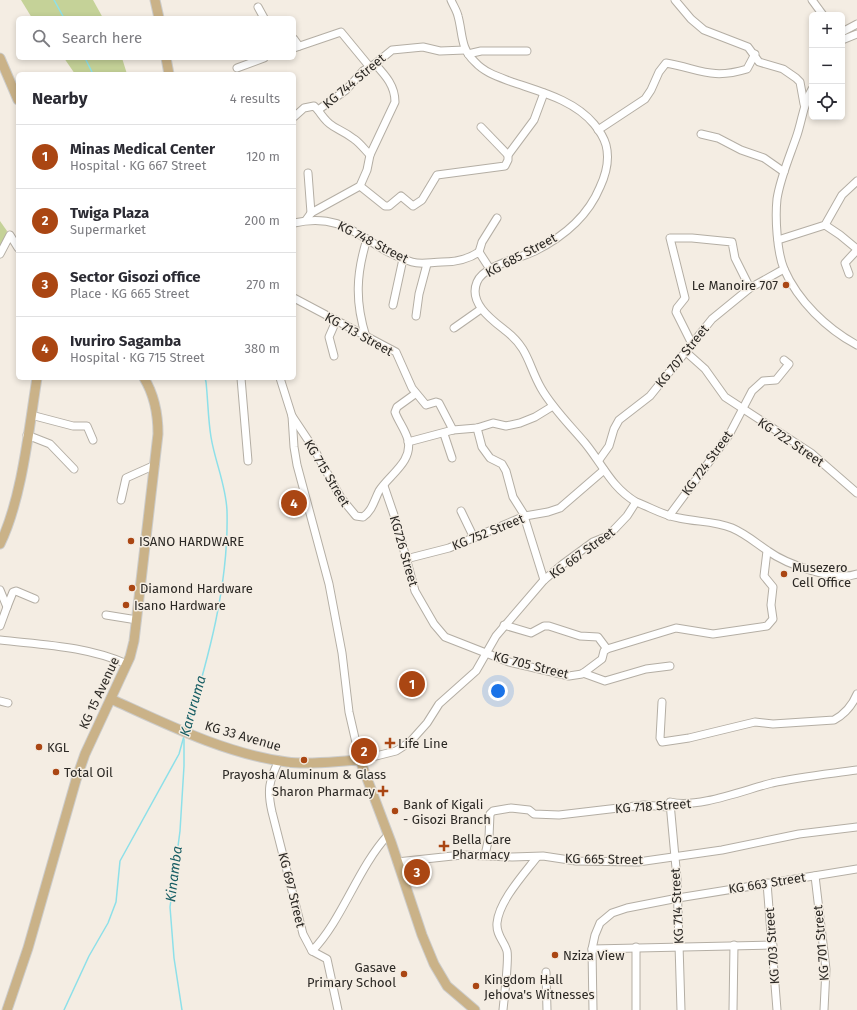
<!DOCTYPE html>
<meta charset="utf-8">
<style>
:root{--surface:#fff;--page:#f7f7f7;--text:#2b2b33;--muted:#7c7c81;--line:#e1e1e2;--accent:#aa4613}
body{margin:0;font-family:"Fira Sans",sans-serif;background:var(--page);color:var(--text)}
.controls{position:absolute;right:12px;top:12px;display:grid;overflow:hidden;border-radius:6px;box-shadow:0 2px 6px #0003}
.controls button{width:36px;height:36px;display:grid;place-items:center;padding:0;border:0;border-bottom:1px solid var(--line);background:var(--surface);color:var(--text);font:20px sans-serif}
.you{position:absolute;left:498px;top:691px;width:14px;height:14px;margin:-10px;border:3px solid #fff;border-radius:50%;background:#1a73e8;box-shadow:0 0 0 6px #1a73e833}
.badge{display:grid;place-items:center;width:26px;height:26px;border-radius:50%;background:var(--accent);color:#fff;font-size:13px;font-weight:700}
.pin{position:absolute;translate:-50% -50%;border:2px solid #fff;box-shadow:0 1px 4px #0006}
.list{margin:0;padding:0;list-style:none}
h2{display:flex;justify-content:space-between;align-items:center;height:52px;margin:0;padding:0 16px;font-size:17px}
h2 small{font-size:13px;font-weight:400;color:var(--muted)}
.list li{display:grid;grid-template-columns:26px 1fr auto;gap:12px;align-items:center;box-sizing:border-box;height:64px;padding:0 16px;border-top:1px solid var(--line)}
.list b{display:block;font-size:15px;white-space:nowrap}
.list p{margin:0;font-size:13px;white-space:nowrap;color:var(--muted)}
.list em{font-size:13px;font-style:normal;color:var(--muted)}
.icon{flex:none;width:22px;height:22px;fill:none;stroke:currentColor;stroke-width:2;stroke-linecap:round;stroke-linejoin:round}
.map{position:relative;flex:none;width:857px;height:1010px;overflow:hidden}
.search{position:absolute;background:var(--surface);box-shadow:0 2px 6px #0003;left:16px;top:16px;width:280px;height:44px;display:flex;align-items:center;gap:10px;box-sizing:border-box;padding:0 14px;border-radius:6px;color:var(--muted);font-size:15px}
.panel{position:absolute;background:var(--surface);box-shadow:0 2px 6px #0003;left:16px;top:72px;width:280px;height:308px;border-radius:6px}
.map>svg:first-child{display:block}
.green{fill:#c5d298}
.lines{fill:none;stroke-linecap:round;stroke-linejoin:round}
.stream{stroke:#8de0e9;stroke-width:1.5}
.minor-casing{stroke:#b4aea4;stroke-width:9}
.major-casing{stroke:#cccccb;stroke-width:11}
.minor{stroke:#fff;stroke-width:7}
.major{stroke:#cab288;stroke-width:9}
.poi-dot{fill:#aa4613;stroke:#f4ede3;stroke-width:1.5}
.labels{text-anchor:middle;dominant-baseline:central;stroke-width:3;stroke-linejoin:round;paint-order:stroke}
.street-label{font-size:13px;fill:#2c2925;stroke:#f4ede3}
.poi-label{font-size:13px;fill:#2c2925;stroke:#f4ede3;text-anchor:start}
.water-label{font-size:14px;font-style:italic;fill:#175d63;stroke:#f4ede3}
</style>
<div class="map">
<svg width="857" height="1010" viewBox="0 0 857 1010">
<rect width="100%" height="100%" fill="#f4ede3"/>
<g class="green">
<polygon points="21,0 93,0 103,18 32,18"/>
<polygon points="64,58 122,58 127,74 75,74"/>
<polygon points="0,221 7,231 0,253"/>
</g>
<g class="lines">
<g class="stream">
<polyline points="54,0 64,18"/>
<polyline points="85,58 93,74"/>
<path d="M187,729C208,659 229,585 227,511C226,485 215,462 211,437C208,419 208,400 206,382L205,378"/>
<polyline points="64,1010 89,956 108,923 116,902 120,861 179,754 184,736"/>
<polyline points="182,1010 174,958 170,907 180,831 184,766 184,739"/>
</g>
<g class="minor-casing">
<g id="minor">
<path d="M451,0C453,5 457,11 458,16C463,34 460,48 475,62C485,73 499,77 512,82C541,92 574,100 594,124C599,130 604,138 606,145C610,160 606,174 600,187C588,216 563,237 535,251C519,259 484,265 477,282C468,303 492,320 506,331C529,349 528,365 541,388C553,409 570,425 585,443C603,465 611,487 636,502"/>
<polyline points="675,0 691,19 704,30 748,47 759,62 783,69 796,78 800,82 804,104"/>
<polyline points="812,0 823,15"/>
<polyline points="258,7 264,18"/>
<polyline points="842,32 857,24"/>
<polyline points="294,39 299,46"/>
<polyline points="842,40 857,34"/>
<polyline points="294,48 341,32 369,66"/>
<polyline points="468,54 481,51 527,51"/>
<polyline points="237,68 264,58"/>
<path d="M812,89C803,104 802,122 796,138C789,158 780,179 777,199C775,218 777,252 784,269C798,301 827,329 857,345"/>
<path d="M318,110C332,131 337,126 354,139C360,143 365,150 370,155"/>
<polyline points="294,117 304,108 314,106 318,110 346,90 363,71 375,64 392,50 423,47 440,51 465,50"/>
<polyline points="481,127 508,155"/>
<path d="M598,130L645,99L651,90L659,72L666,63C700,69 711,80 747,69L755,54"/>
<polyline points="701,134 718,138 741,150 764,158 784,172"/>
<polyline points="308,173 311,213"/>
<polyline points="360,186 385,206 389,206 401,196 413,206 422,200 437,175 505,166 508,160 508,155 534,120 544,93"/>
<path d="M306,220L311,213L360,186L367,170L370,155L395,102C395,86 386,76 375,64"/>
<path d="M294,223C349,210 365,248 412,262C422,265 431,262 442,262C456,262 467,260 479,252L490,269"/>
<polyline points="825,225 840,235 857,249"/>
<polyline points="778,240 825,225 842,195 857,181"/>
<polyline points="479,252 482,242 497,218"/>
<polyline points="0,254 10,235 18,248"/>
<polyline points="849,274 845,263 857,250"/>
<polyline points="294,298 396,352 412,388 426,405 436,402 439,403 453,430"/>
<polyline points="393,305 403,259"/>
<polyline points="416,316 419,294 427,264"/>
<polyline points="454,328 481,309"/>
<path d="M366,337C355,302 356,274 367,239"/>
<polyline points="692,344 676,312 677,308 685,298 670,238 692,238 732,242 735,258 750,288"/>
<polyline points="686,352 705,369 725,397 811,453 857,493"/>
<polyline points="334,356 329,337 336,321"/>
<polyline points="241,378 248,461"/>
<path d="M280,378L292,416L294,447L297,465L329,584L342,653L349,712L360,760L396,751L410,742L427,723L439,704L476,671L496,636L544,580L563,564L593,542L608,536L627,516L636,502C650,507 664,516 679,518C697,522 715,521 732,528C746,534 756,543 768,551C786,564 835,582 857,574"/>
<polyline points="31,415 73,426 87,426 93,440"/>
<path d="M292,416L314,449L341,498L356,516L363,517C372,511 374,501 379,491C389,475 413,462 408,440C405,429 398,421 395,412L397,407L415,394"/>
<polyline points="477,428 482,447 490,458 502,464 506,471 513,497 525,516"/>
<polyline points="444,434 452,458"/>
<polyline points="27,435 50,444 74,469"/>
<polyline points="408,442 453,430 477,428 493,423 506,426 520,423 535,417 553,406"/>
<polyline points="599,460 609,446 614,429 619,420 650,396 712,319 750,288 784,269"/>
<polyline points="384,486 396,521 415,591 434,624 445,637 509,662 569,676 582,674 602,659 604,651 607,649 676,628 713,634 767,626 773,619 771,605 773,587 764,576 767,551"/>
<polyline points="121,500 126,478 155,465"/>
<polyline points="461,511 474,538"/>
<polyline points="524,516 544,580"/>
<polyline points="669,516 729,435 752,391 763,381 776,380 789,364 784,360"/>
<polyline points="406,559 449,548 525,516 548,512 560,508 604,470"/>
<polyline points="0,590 7,607 0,626"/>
<polyline points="7,607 13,592 16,591 35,599"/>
<polyline points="106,615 137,620"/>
<polyline points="504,625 531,633 544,626 549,626 580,636 598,637 607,649"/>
<path d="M0,640C44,645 86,646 127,664"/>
<polyline points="583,673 605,681 646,669 670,666"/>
<polyline points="0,701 8,703"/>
<path d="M662,702L660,738L662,742L689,738L755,722L773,724L834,720C845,714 852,706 857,694"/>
<path d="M279,760C269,781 267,790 272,812L303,934L312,951L327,959L338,1010"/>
<polyline points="670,803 677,879 681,1010"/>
<path d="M485,855L489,837L490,814L493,811L511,808L529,810L534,814L559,815L644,805L668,807L670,802C697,809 744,790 772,783C800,777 829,774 857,770"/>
<polyline points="397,862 462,855 512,857 543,856 576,861 638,862 722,850 799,834 857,827"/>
<polyline points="815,876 826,969 824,1010"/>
<polyline points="767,883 777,1010"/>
<polyline points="636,947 636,1010"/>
<polyline points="592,949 773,945"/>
<path d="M312,951C343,919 357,869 388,835"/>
<polyline points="546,972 547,1010"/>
<path d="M503,1010C504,999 509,960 507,951C504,941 496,935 497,923C499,901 524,874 537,857"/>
<polyline points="593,1010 592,949 595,935 600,923 612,913 627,908 678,898 857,869"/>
<polyline points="733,1010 734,945"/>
</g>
</g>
<g class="major-casing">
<g id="major">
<polyline points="155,0 159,18"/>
<polyline points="0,58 18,100"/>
<polyline points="166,58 169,74"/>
<path d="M0,544C22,499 29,428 37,378"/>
<path d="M111,699C166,724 226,754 287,762C311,765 336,761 360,760L391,842L422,935L434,964L447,986L475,1010"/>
<path d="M7,1010L28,948L76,780L85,754L130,657L134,641L158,434C158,414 155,396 144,378"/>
</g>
</g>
<use href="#minor" class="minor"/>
<use href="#major" class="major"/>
</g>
<g class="poi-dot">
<circle cx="786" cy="285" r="4"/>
<circle cx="131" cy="541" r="4"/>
<circle cx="784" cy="574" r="4"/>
<circle cx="132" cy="588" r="4"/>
<circle cx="126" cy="605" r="4"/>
<path d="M388 737h4v4h4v4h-4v4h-4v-4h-4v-4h4z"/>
<circle cx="39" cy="747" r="4"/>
<circle cx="304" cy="760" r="4"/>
<circle cx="56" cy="772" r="4"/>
<path d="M381 785h4v4h4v4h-4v4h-4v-4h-4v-4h4z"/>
<circle cx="395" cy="811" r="4"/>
<path d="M442 840h4v4h4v4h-4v4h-4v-4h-4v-4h4z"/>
<circle cx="555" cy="955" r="4"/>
<circle cx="404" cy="974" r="4"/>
<circle cx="476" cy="986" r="4"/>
</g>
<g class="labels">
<g class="street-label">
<text transform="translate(354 81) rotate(-40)">KG 744 Street</text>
<text transform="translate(373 242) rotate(27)">KG 748 Street</text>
<text transform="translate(521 255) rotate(-28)">KG 685 Street</text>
<text transform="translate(359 334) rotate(29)">KG 713 Street</text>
<text transform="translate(682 356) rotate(-51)">KG 707 Street</text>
<text transform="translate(791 442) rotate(34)">KG 722 Street</text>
<text transform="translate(707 463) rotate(-54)">KG 724 Street</text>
<text transform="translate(327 473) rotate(59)">KG 715 Street</text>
<text transform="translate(488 532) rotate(-22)">KG 752 Street</text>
<text transform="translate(404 551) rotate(74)">KG726 Street</text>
<text transform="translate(582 553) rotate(-36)">KG 667 Street</text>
<text transform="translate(531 665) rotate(14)">KG 705 Street</text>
<text transform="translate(99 693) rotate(-65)">KG 15 Avenue</text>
<text transform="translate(243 736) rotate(16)">KG 33 Avenue</text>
<text transform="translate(653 806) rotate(-4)">KG 718 Street</text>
<text transform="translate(604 859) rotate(1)">KG 665 Street</text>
<text transform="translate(767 883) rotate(-9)">KG 663 Street</text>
<text transform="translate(292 890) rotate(76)">KG 697 Street</text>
<text transform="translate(677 906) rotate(-93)">KG 714 Street</text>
<text transform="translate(821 943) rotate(-95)">KG 701 Street</text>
<text transform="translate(772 946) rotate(-94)">KG 703 Street</text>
</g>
<g class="poi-label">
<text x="778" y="285" text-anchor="end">Le Manoire 707</text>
<text x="139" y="541">ISANO HARDWARE</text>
<text x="792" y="567">Musezero<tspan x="792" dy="15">Cell Office</tspan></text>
<text x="140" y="588">Diamond Hardware</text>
<text x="134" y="605">Isano Hardware</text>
<text x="398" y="743">Life Line</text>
<text x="47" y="747">KGL</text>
<text x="64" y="772">Total Oil</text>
<text x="304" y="774" text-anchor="middle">Prayosha Aluminum &amp; Glass</text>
<text x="375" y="791" text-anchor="end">Sharon Pharmacy</text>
<text x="403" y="804">Bank of Kigali<tspan x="403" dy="15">- Gisozi Branch</tspan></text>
<text x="452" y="839">Bella Care<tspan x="452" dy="15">Pharmacy</tspan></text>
<text x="563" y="955">Nziza View</text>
<text x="396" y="967" text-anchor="end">Gasave<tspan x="396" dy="15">Primary School</tspan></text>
<text x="484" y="979">Kingdom Hall<tspan x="484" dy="15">Jehova's Witnesses</tspan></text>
</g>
<g class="water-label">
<text transform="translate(193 706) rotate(-74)">Karuruma</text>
<text transform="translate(174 874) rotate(-83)">Kinamba</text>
</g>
</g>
</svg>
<div class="controls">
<button>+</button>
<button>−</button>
<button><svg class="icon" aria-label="locate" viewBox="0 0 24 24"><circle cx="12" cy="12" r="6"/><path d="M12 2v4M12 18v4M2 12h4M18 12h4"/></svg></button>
</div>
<div class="you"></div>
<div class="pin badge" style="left:412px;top:684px">1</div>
<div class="pin badge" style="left:364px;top:751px">2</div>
<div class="pin badge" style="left:417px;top:872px">3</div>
<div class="pin badge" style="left:294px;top:503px">4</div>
<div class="search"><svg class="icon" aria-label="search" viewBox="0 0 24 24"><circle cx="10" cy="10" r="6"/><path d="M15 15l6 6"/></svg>Search here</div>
<section class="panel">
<h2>Nearby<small>4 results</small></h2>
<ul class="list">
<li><span class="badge">1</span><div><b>Minas Medical Center</b><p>Hospital · KG 667 Street</p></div><em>120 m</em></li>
<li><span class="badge">2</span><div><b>Twiga Plaza</b><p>Supermarket</p></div><em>200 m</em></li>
<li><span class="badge">3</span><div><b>Sector Gisozi office</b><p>Place · KG 665 Street</p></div><em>270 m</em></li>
<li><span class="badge">4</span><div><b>Ivuriro Sagamba</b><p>Hospital · KG 715 Street</p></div><em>380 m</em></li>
</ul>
</section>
</div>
